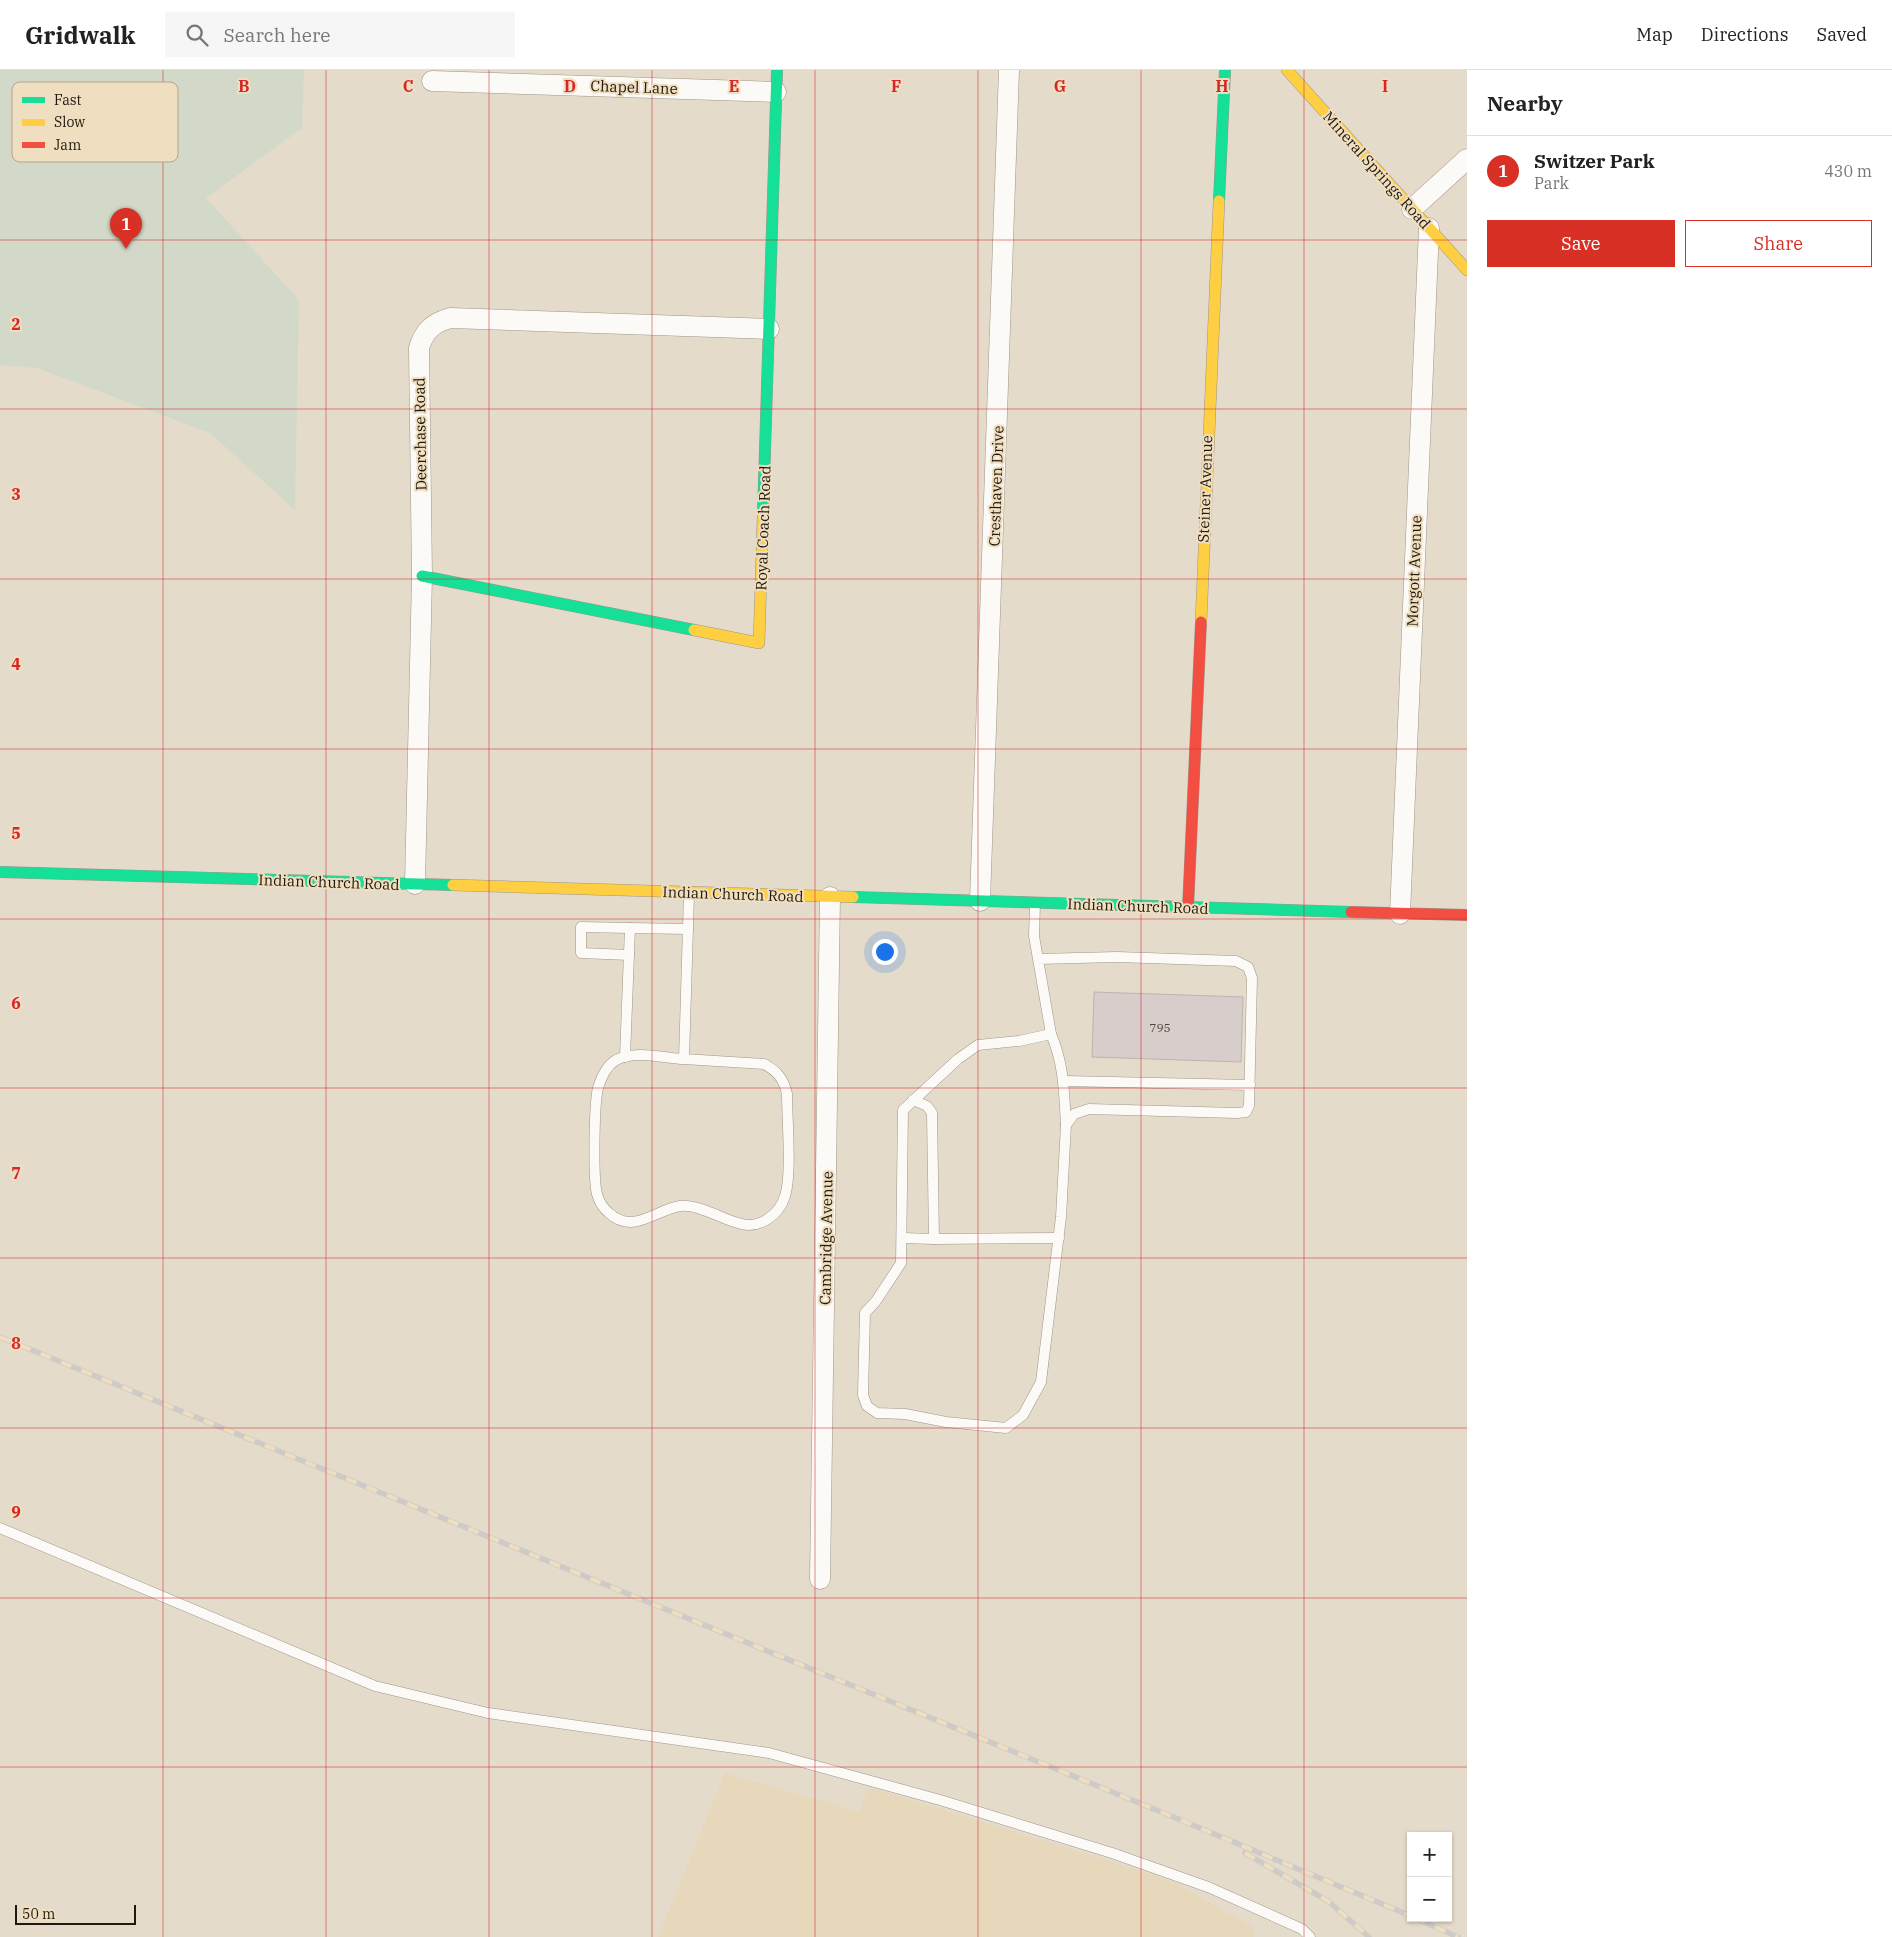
<!DOCTYPE html>
<meta charset="utf-8">
<style>
:root{--surface:#fff;--page:#f6f6f6;--text:#222;--muted:#767676;--line:#e0e0e0;--accent:#d93025}
body{margin:0;font-family:"IBM Plex Serif",serif;background:var(--page);color:var(--text)}
.controls{position:absolute;right:15px;bottom:15px;display:grid;overflow:hidden;border-radius:0px;box-shadow:0 1px 4px #0004}
.controls button{width:45px;height:45px;display:grid;place-items:center;padding:0;border:0;border-bottom:1px solid var(--line);background:var(--surface);color:var(--text);font:25px sans-serif}
.scale{position:absolute;left:15px;bottom:12px;width:121px;box-sizing:border-box;padding-left:5px;border:2px solid #20190e;border-top:0;font-size:14px;line-height:18px;white-space:nowrap;color:#20190e;-webkit-text-stroke:4px #f0dec0;paint-order:stroke}
.you{position:absolute;left:884px;top:881px;width:18px;height:18px;margin:-12px;border:4px solid #fff;border-radius:50%;background:#1a73e8;box-shadow:0 0 0 8px #1a73e833}
.badge{display:grid;place-items:center;width:32px;height:32px;border-radius:50%;background:var(--accent);color:#fff;font-size:16px;font-weight:700}
.pin{position:absolute;translate:-50% -41px;filter:drop-shadow(0 1px 2px #0008)}
.pin::after{content:'';position:absolute;top:26px;width:18px;height:15px;background:inherit;clip-path:polygon(0 0,100% 0,50% 100%)}
.list{margin:0;padding:0;list-style:none}
h2{display:flex;justify-content:space-between;align-items:center;height:65px;margin:0;padding:0 20px;font-size:21px}
h2 small{font-size:16px;font-weight:400;color:var(--muted)}
.list li{display:grid;grid-template-columns:32px 1fr auto;gap:15px;align-items:center;box-sizing:border-box;height:70px;padding:0 20px;border-top:1px solid var(--line)}
.list b{display:block;font-size:19px;white-space:nowrap}
.list p{margin:0;font-size:16px;white-space:nowrap;color:var(--muted)}
.list em{font-size:16px;font-style:normal;color:var(--muted)}
.actions{display:flex;gap:10px;padding:15px 20px}
.actions a{flex:1;padding:11px 0;border:1px solid var(--accent);border-radius:0px;text-align:center;font-size:18px;color:var(--accent)}
.actions .main{background:var(--accent);color:#fff}
.icon{flex:none;width:28px;height:28px;fill:none;stroke:currentColor;stroke-width:2;stroke-linecap:round;stroke-linejoin:round}
.map{position:relative;flex:none;width:1467px;height:1867px;overflow:hidden}
header{display:flex;align-items:center;gap:30px;box-sizing:border-box;height:70px;padding:0 25px;background:var(--surface);border-bottom:1px solid var(--line)}
header strong{font-size:24px}
nav{display:flex;gap:28px;margin-inline-start:auto;font-size:18px}
.search{width:350px;height:45px;background:var(--page);display:flex;align-items:center;gap:12px;box-sizing:border-box;padding:0 18px;border-radius:0px;color:var(--muted);font-size:19px}
main{display:flex}
aside{flex:1;background:var(--surface)}
.map>svg:first-child{display:block}
.built{fill:#e7d7bb}
.green{fill:#d3d9c9}
.building{fill:#d7cdcb;stroke:#bdb4b1}
.lines{fill:none;stroke-linecap:round;stroke-linejoin:round}
.lane-casing{stroke:#9e968a;stroke-width:11}
.street-casing{stroke:#9e968a;stroke-width:21}
.fast-casing{stroke:#9e968a;stroke-width:12}
.slow-casing{stroke:#9e968a;stroke-width:12}
.jam-casing{stroke:#9e968a;stroke-width:12}
.lane{stroke:#fbfaf7;stroke-width:10}
.street{stroke:#fbfaf7;stroke-width:20}
.fast{stroke:#16e098;stroke-width:11}
.slow{stroke:#ffcf43;stroke-width:11}
.jam{stroke:#f24e42;stroke-width:11}
.rail-casing{stroke:#cecbc6;stroke-width:5.5}
.rail{stroke:#f0dec0;stroke-width:4;stroke-dasharray:11;stroke-linecap:butt}
.grid{fill:none;stroke:#d62828;stroke-width:1;stroke-opacity:0.55}
.labels{text-anchor:middle;dominant-baseline:central;stroke-width:4;stroke-linejoin:round;paint-order:stroke}
.number-label{font-size:12px;fill:#4e463d}
.street-label{font-size:15px;fill:#20190e;stroke:#f0dec0}
.key{fill:#f0dec0;stroke:#b2a38b;stroke-width:1}
.key-label{font-size:14px;fill:#20190e}
.grid-label{font-size:16px;text-anchor:middle;font-weight:bold;fill:#d62828;stroke:#f0dec0;stroke-width:4;stroke-linejoin:round;paint-order:stroke}
</style>
<header>
<strong>Gridwalk</strong>
<div class="search"><svg class="icon" aria-label="search" viewBox="0 0 24 24"><circle cx="10" cy="10" r="6"/><path d="M15 15l6 6"/></svg>Search here</div>
<nav><a>Map</a><a>Directions</a><a>Saved</a></nav>
</header>
<main>
<div class="map">
<svg width="1467" height="1867" viewBox="0 0 1467 1867">
<rect width="100%" height="100%" fill="#e5dbcb"/>
<polygon class="built" points="725,1703 860,1742 868,1717 1057,1775 1174,1812 1254,1858 1254,1867 658,1867"/>
<polygon class="green" points="0,0 304,0 302,58 206,128 299,230 295,440 210,363 37,298 0,295"/>
<polygon class="building" points="1094,922 1243,927 1241,992 1092,987"/>
<g class="lines">
<g class="lane-casing">
<g id="lane">
<polyline points="1035,834 1034,866 1038,889 1117,887 1236,891 1248,897 1252,908 1249,1036 1246,1042 1237,1043 1089,1039 1074,1044 1066,1055 1061,1147 1041,1312 1023,1345 1006,1358 946,1352 905,1344 877,1343 867,1336 863,1325 865,1243 876,1231 901,1193 903,1040 958,989 978,975 1019,971 1051,964 1038,889"/>
<polyline points="629,885 581,883 581,857 630,858"/>
<path d="M1051,964C1064,994 1064,1022 1066,1055"/>
<polyline points="625,987 630,858 688,859"/>
<path d="M684,989C663,988 635,980 616,990C606,996 601,1008 598,1018C594,1035 593,1109 597,1124C599,1132 603,1138 609,1143C633,1165 655,1140 680,1136C698,1134 720,1148 738,1153C758,1160 779,1146 785,1126C792,1105 787,1049 787,1024C784,1009 777,1001 764,994L684,989L689,824"/>
<polyline points="1064,1011 1250,1015"/>
<polyline points="913,1030 927,1036 932,1043 934,1169 1059,1168"/>
<polyline points="902,1168 934,1169"/>
<polyline points="0,1458 375,1616 488,1643 769,1683 940,1730 1112,1783 1208,1817 1302,1859 1310,1867"/>
</g>
</g>
<g class="street-casing">
<g id="street">
<polyline points="432,11 776,22"/>
<polyline points="1412,139 1467,89"/>
<path d="M415,814L422,506L419,278C424,261 433,253 450,248L769,259"/>
<polyline points="980,831 1009,0"/>
<polyline points="1400,844 1429,158"/>
<polyline points="820,1509 830,827"/>
</g>
</g>
<g class="fast-casing">
<g id="fast">
<polyline points="1219,131 1225,0"/>
<polyline points="763,444 777,0"/>
<polyline points="422,506 694,560"/>
<polyline points="0,802 453,815"/>
<polyline points="853,827 1351,842"/>
</g>
</g>
<g class="slow-casing">
<g id="slow">
<polyline points="1287,0 1467,200"/>
<polyline points="1201,552 1219,131"/>
<polyline points="694,560 759,573 763,444"/>
<polyline points="453,815 853,827"/>
</g>
</g>
<g class="jam-casing">
<g id="jam">
<polyline points="1188,838 1201,552"/>
<polyline points="1351,842 1467,845"/>
</g>
</g>
<use href="#lane" class="lane"/>
<use href="#street" class="street"/>
<use href="#fast" class="fast"/>
<use href="#slow" class="slow"/>
<use href="#jam" class="jam"/>
<g class="rail-casing">
<g id="rail">
<polyline points="0,1267 1171,1746 1411,1846"/>
<polyline points="1245,1783 1328,1831 1369,1867"/>
<polyline points="1415,1848 1458,1867"/>
</g>
</g>
<use href="#rail" class="rail"/>
</g>
<path class="grid" d="M163,0V1867M326,0V1867M489,0V1867M652,0V1867M815,0V1867M978,0V1867M1141,0V1867M1304,0V1867M0,170H1467M0,339H1467M0,509H1467M0,679H1467M0,849H1467M0,1018H1467M0,1188H1467M0,1358H1467M0,1528H1467M0,1697H1467"/>
<g class="labels">
<g class="number-label">
<text x="1160" y="957">795</text>
</g>
<g class="street-label">
<text transform="translate(634 17) rotate(2)">Chapel Lane</text>
<text transform="translate(1377 100) rotate(48)">Mineral Springs Road</text>
<text transform="translate(420 364) rotate(-91)">Deerchase Road</text>
<text transform="translate(996 416) rotate(-88)">Cresthaven Drive</text>
<text transform="translate(1205 419) rotate(-88)">Steiner Avenue</text>
<text transform="translate(763 458) rotate(-88)">Royal Coach Road</text>
<text transform="translate(1414 501) rotate(-88)">Morgott Avenue</text>
<text transform="translate(329 812) rotate(2)">Indian Church Road</text>
<text transform="translate(733 824) rotate(2)">Indian Church Road</text>
<text transform="translate(1138 836) rotate(2)">Indian Church Road</text>
<text transform="translate(826 1168) rotate(-89)">Cambridge Avenue</text>
</g>
</g>
<rect x="12" y="12" width="166" height="80" rx="8" class="key"/>
<rect x="22" y="27" width="23" height="6" fill="#16e098"/>
<rect x="22" y="49" width="23" height="7" fill="#ffcf43"/>
<rect x="22" y="72" width="23" height="6" fill="#f24e42"/>
<g class="key-label">
<text x="54" y="35">Fast</text>
<text x="54" y="57">Slow</text>
<text x="54" y="80">Jam</text>
</g>
<g class="grid-label">
<text x="244" y="22">B</text>
<text x="408" y="22">C</text>
<text x="570" y="22">D</text>
<text x="734" y="22">E</text>
<text x="896" y="22">F</text>
<text x="1060" y="22">G</text>
<text x="1222" y="22">H</text>
<text x="1385" y="22">I</text>
<text x="16" y="260">2</text>
<text x="16" y="430">3</text>
<text x="16" y="600">4</text>
<text x="16" y="769">5</text>
<text x="16" y="939">6</text>
<text x="16" y="1109">7</text>
<text x="16" y="1279">8</text>
<text x="16" y="1448">9</text>
</g>
</svg>
<div class="controls">
<button>+</button>
<button>−</button>
</div>
<div class="scale">50 m</div>
<div class="you"></div>
<div class="pin badge" style="left:126px;top:179px">1</div>
</div>
<aside>
<h2>Nearby<small></small></h2>
<ul class="list">
<li><span class="badge">1</span><div><b>Switzer Park</b><p>Park</p></div><em>430 m</em></li>
</ul>
<div class="actions"><a class="main">Save</a><a>Share</a></div>
</aside>
</main>
